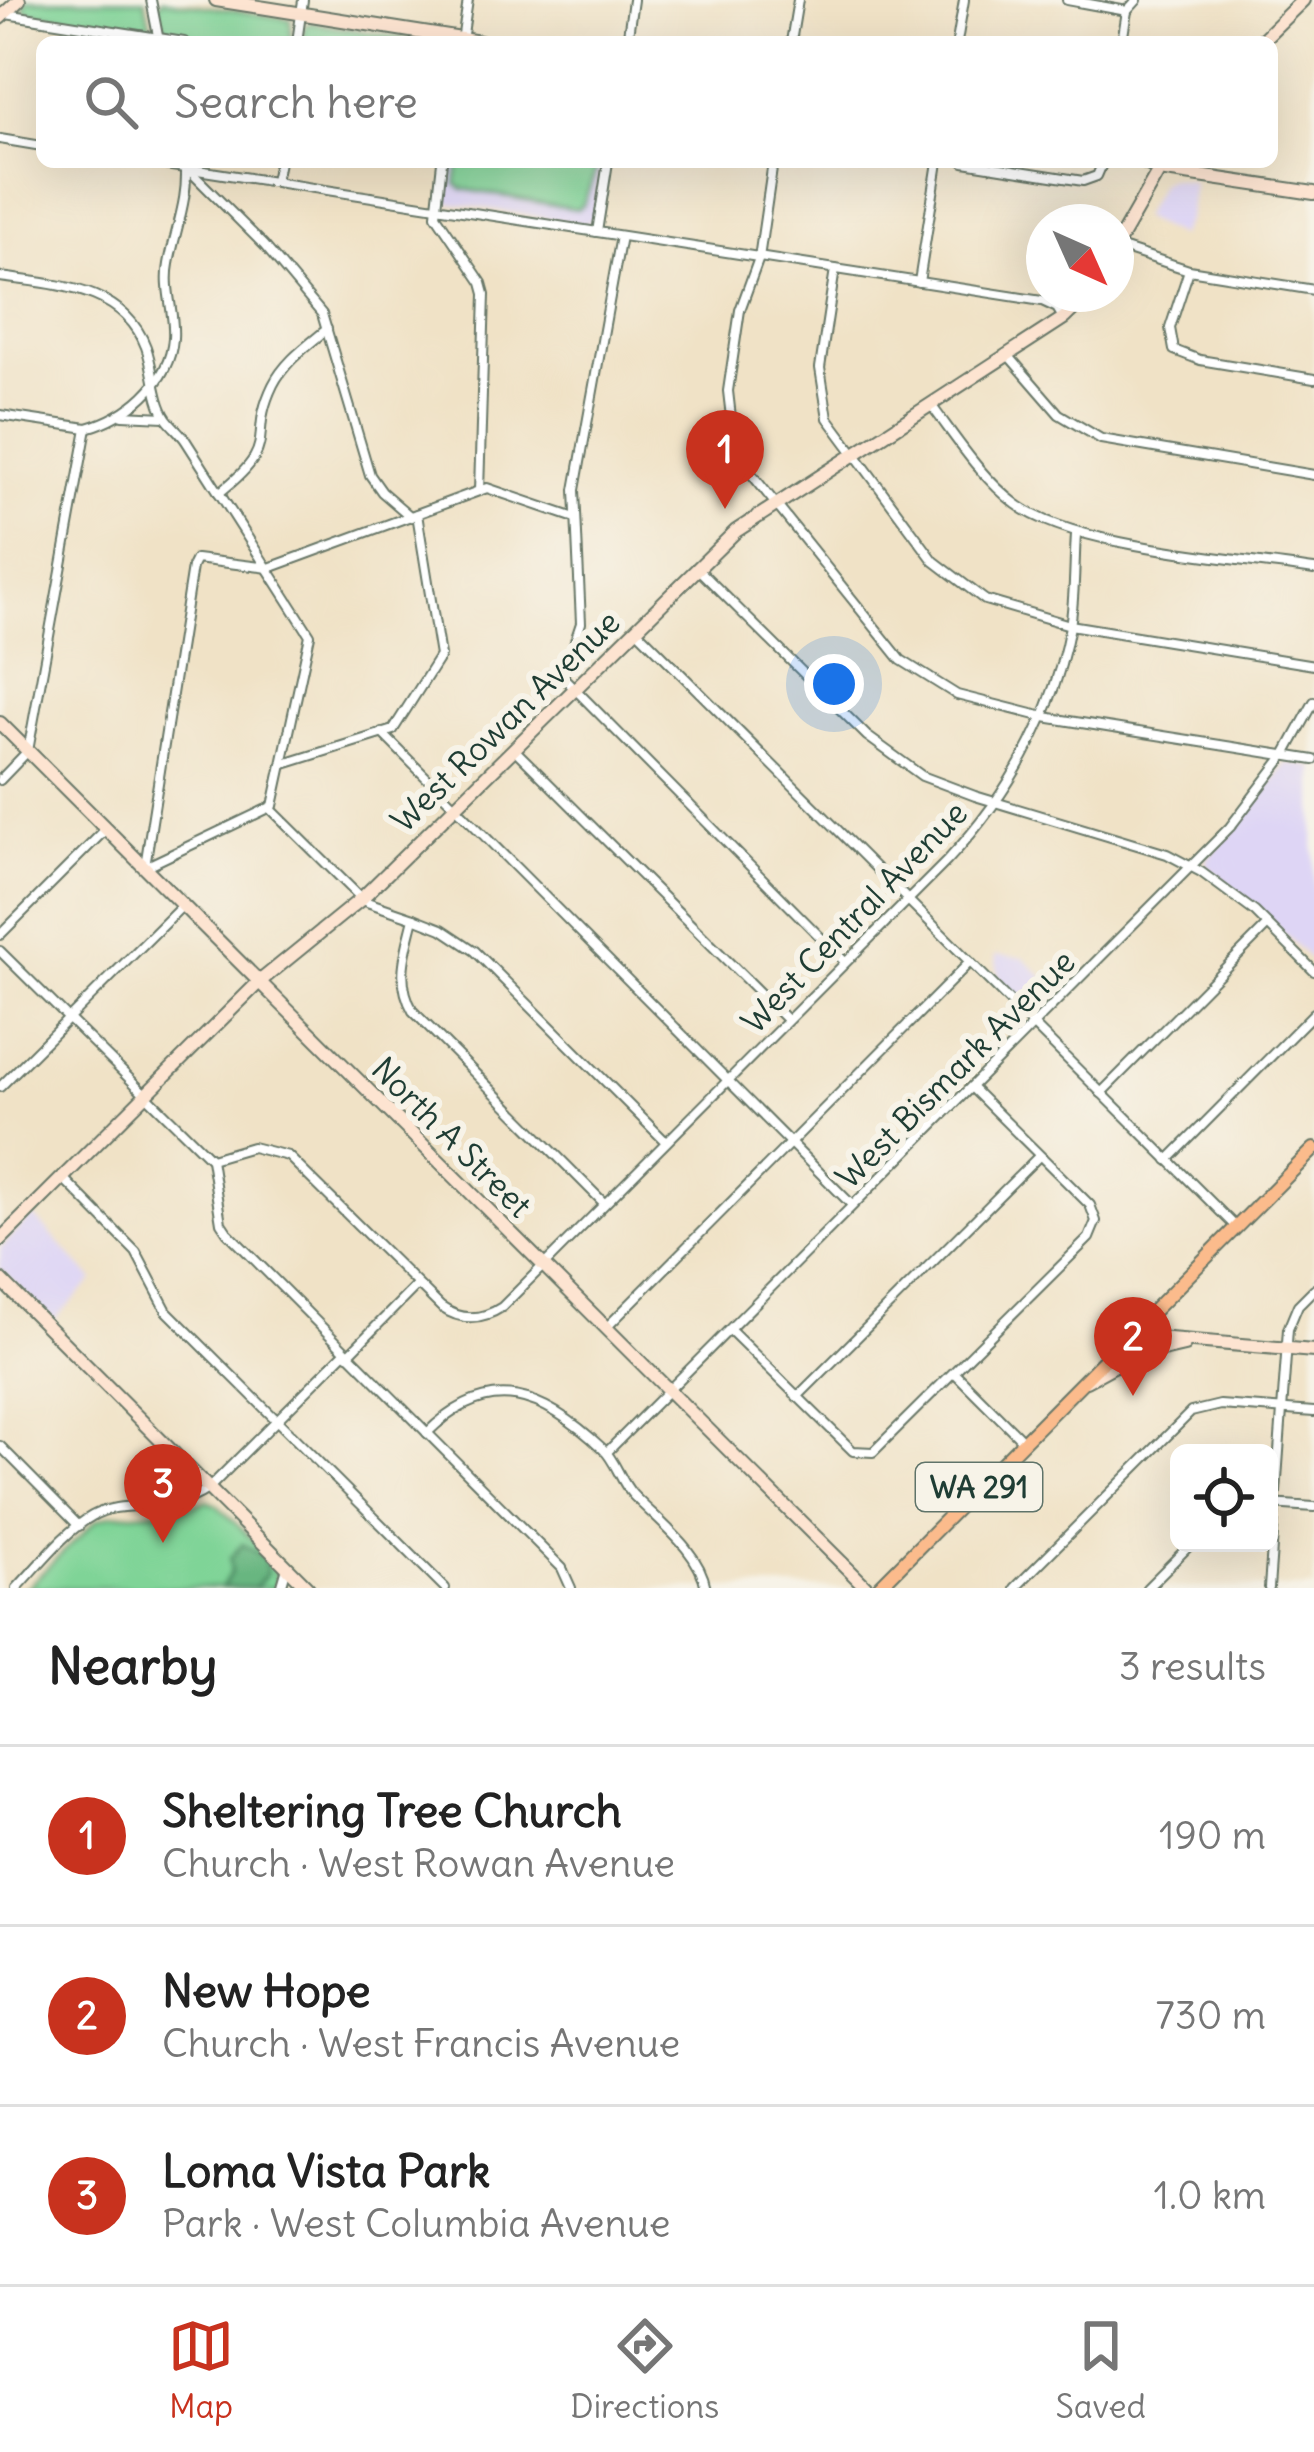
<!DOCTYPE html>
<meta charset="utf-8">
<style>
:root{--surface:#fff;--page:#f6f6f6;--text:#222;--muted:#767676;--line:#e0e0e0;--accent:#c8321e}
body{margin:0;font-family:Delius,sans-serif;background:var(--page);color:var(--text)}
.controls{position:absolute;right:36px;bottom:36px;display:grid;overflow:hidden;border-radius:18px;box-shadow:0 12px 48px #0002}
.controls button{width:108px;height:108px;display:grid;place-items:center;padding:0;border:0;border-bottom:3px solid var(--line);background:var(--surface);color:var(--text);font:60px sans-serif}
.compass{position:absolute;left:1026px;top:204px;width:108px;height:108px;border-radius:50%;background:var(--surface);box-shadow:0 12px 48px #0002;rotate:135deg}
.you{position:absolute;left:834px;top:684px;width:42px;height:42px;margin:-30px;border:9px solid #fff;border-radius:50%;background:#1a73e8;box-shadow:0 0 0 18px #1a73e833}
.badge{display:grid;place-items:center;width:78px;height:78px;border-radius:50%;background:var(--accent);color:#fff;font-size:39px;font-weight:700}
.pin{position:absolute;translate:-50% -99px;filter:drop-shadow(0 3px 6px #0008)}
.pin::after{content:'';position:absolute;top:63px;width:42px;height:36px;background:inherit;clip-path:polygon(0 0,100% 0,50% 100%)}
.list{margin:0;padding:0;list-style:none}
h2{display:flex;justify-content:space-between;align-items:center;height:156px;margin:0;padding:0 48px;font-size:51px}
h2 small{font-size:39px;font-weight:400;color:var(--muted)}
.list li{display:grid;grid-template-columns:78px 1fr auto;gap:36px;align-items:center;box-sizing:border-box;height:180px;padding:0 48px;border-top:3px solid var(--line)}
.list b{display:block;font-size:45px;white-space:nowrap}
.list p{margin:0;font-size:39px;white-space:nowrap;color:var(--muted)}
.list em{font-size:39px;font-style:normal;color:var(--muted)}
.icon{flex:none;width:66px;height:66px;fill:none;stroke:currentColor;stroke-width:2;stroke-linecap:round;stroke-linejoin:round}
.map{position:relative;flex:none;width:1314px;height:1588px;overflow:hidden}
.search{position:absolute;background:var(--surface);box-shadow:0 12px 48px #0002;left:36px;right:36px;top:36px;height:132px;display:flex;align-items:center;gap:30px;box-sizing:border-box;padding:0 42px;border-radius:18px;color:var(--muted);font-size:45px}
.sheet{height:696px;background:var(--surface)}
nav{display:flex;justify-content:space-around;align-items:center;box-sizing:border-box;height:168px;border-top:3px solid var(--line);background:var(--surface);font-size:33px;color:var(--muted)}
nav a{display:grid;justify-items:center;gap:6px}
nav .on{color:var(--accent)}
.map>svg:first-child{display:block}
.built{fill:#ded5f5}
.green{fill:#7fd497;stroke:#4f8866;stroke-width:3}
.forest{fill:#67b680;stroke:#437a5a;stroke-width:3}
.lines{fill:none;stroke-linecap:round;stroke-linejoin:round}
.street-casing{stroke:#687767;stroke-width:12}
.secondary-casing{stroke:#687767;stroke-width:16}
.primary-casing{stroke:#687767;stroke-width:16}
.street{stroke:#fff;stroke-width:8}
.secondary{stroke:#fde4d1;stroke-width:12}
.primary{stroke:#fbbb8c;stroke-width:12}
.labels{text-anchor:middle;dominant-baseline:central;stroke-width:12;stroke-linejoin:round;paint-order:stroke}
.shield{fill:#f7f3e8;stroke:#60746a;stroke-width:3}
.shield-label{font-size:30px;font-weight:bold;fill:#1f3d34}
.street-label{font-size:33px;fill:#1f3d34;stroke:#f7f3e8}
</style>
<div class="map">
<svg width="1314" height="1588" viewBox="0 0 1314 1588">
<rect width="100%" height="100%" fill="#f7f3e8"/>
<filter id="ink" filterUnits="userSpaceOnUse"><feTurbulence type="fractalNoise" baseFrequency=".00833" numOctaves="2"/><feDisplacementMap in="SourceGraphic" scale="24" xChannelSelector="R" yChannelSelector="G"/><feConvolveMatrix kernelMatrix="1 2 1 2 8 2 1 2 1" color-interpolation-filters="sRGB"/></filter>
<filter id="wash" filterUnits="userSpaceOnUse"><feTurbulence type="fractalNoise" baseFrequency=".004" numOctaves="4" result="noise"/><feDisplacementMap in="SourceGraphic" scale="48" xChannelSelector="R" yChannelSelector="G"/><feGaussianBlur stdDeviation="2.7" result="paint"/><feColorMatrix in="noise" values="0 0 0 0 0 0 0 0 0 0 0 0 0 0 0 0 0 1.4 0 .05"/><feComposite in="paint" operator="in"/></filter>
<g filter="url(#wash)">
<rect width="100%" height="100%" fill="#f0e2c6"/>
<g class="built">
<polygon points="448,162 602,162 593,220 584,224 446,202 443,198"/>
<polygon points="1170,179 1193,182 1188,218 1179,236 1141,218 1161,183"/>
<polygon points="1287,763 1314,767 1314,963 1256,906 1207,866 1207,859 1240,824"/>
<polygon points="995,955 1024,958 1058,992 1038,1012 1028,1011 1000,983"/>
<polygon points="33,1215 93,1280 53,1321 0,1268 0,1248"/>
</g>
<g class="green">
<polygon points="28,0 145,0 151,28 147,30 27,12 23,5"/>
<polygon points="163,0 290,19 292,42 219,42 166,33 157,6"/>
<polygon points="311,23 429,42 302,42 305,26"/>
<polygon points="459,162 599,162 583,205 577,209 463,189 456,184"/>
<polygon points="207,1501 217,1505 271,1558 276,1567 276,1588 26,1588 97,1520 112,1515 179,1509"/>
</g>
<polygon class="forest" points="243,1544 265,1558 267,1574 254,1588 222,1588 231,1571 230,1558"/>
</g>
<g filter="url(#ink)">
<g class="lines">
<g class="street-casing">
<g id="street">
<polyline points="151,0 159,41"/>
<polyline points="1067,0 1127,11"/>
<polyline points="1127,11 1137,0"/>
<polyline points="6,14 184,42"/>
<polyline points="462,41 468,0"/>
<polyline points="297,42 303,0"/>
<polyline points="627,42 633,0"/>
<polyline points="791,42 798,0"/>
<polyline points="957,42 964,0"/>
<polyline points="1122,42 1127,11"/>
<polyline points="0,139 42,146"/>
<polyline points="146,162 1042,301 1057,308 1063,318"/>
<polyline points="442,162 436,215 482,283 485,294 479,491"/>
<polyline points="773,162 759,258 740,310 728,391 733,435 750,472 901,660 957,695 1044,717 1314,760"/>
<polyline points="964,162 1083,181 1097,176 1103,162"/>
<polyline points="188,169 264,245 322,314 370,475 382,492 411,517"/>
<polyline points="275,181 279,162"/>
<polyline points="597,232 608,162"/>
<polyline points="621,236 575,490 581,623 563,677 845,962"/>
<polyline points="1116,246 1189,270 1314,290"/>
<polyline points="835,269 820,368 828,418 934,561 985,600 1070,625 1314,665"/>
<polyline points="1189,270 1170,328 1174,350 1200,360 1314,379"/>
<path d="M0,277C55,285 123,286 146,347C154,369 154,400 167,419C173,427 181,433 186,441L310,635L273,806L145,867"/>
<polyline points="919,282 938,162"/>
<polyline points="1008,355 1059,414 1101,439 1314,475"/>
<path d="M931,405C956,438 981,478 1016,504C1074,548 1237,558 1314,570"/>
<polyline points="0,415 87,428"/>
<polyline points="123,415 165,417"/>
<path d="M219,493C283,443 246,441 273,385C285,361 307,346 327,329"/>
<polyline points="698,569 867,736 922,776 975,796 1167,854 1201,872 1255,912 1314,971"/>
<polyline points="637,630 1236,1227"/>
<polyline points="382,733 852,1205"/>
<polyline points="514,749 787,1020"/>
<polyline points="284,764 393,730 440,656 417,514"/>
<path d="M0,780L28,751L87,428C126,417 170,384 173,338C175,313 164,290 169,264C175,230 190,196 185,162"/>
<path d="M270,808L364,901L414,918C406,952 395,979 413,1011L604,1203"/>
<polyline points="145,866 192,567 196,559 269,568 487,488 575,518"/>
<polyline points="414,918 442,929 475,951 666,1142"/>
<polyline points="0,935 106,829"/>
<polyline points="0,951 211,1159 221,1223 227,1232 562,1568 571,1588"/>
<polyline points="0,1087 182,906"/>
<polyline points="1101,1093 1268,925"/>
<path d="M211,1159L252,1147L288,1156L441,1307C461,1321 482,1320 502,1307L947,861C1010,794 1053,717 1070,626C1075,597 1074,564 1076,534"/>
<polyline points="1168,1160 1314,1013"/>
<polyline points="64,1179 136,1252 167,1311 445,1588"/>
<polyline points="607,1327 970,962"/>
<polyline points="730,1330 853,1451 873,1452 1089,1238 1096,1221 1090,1205 971,1087"/>
<polyline points="348,1355 416,1286"/>
<polyline points="955,1373 1024,1442"/>
<polyline points="797,1397 1039,1156"/>
<path d="M427,1433C490,1370 544,1393 603,1449C616,1461 620,1481 633,1495C659,1522 699,1550 706,1588"/>
<polyline points="0,1446 79,1526"/>
<polyline points="607,1452 1230,827 1285,755 1314,702"/>
<polyline points="1270,1504 1314,1507"/>
<path d="M17,1588C39,1565 64,1532 92,1516C127,1496 167,1518 209,1488L345,1352"/>
<polyline points="281,1588 287,1567"/>
<polyline points="1015,1588 1191,1412 1220,1405 1314,1412"/>
<polyline points="1147,1588 1192,1543"/>
<polyline points="1269,1588 1288,1329 1298,1305 1314,1289"/>
</g>
</g>
<g class="secondary-casing">
<g id="secondary">
<polyline points="216,0 480,42"/>
<polyline points="0,18 19,0"/>
<polyline points="1260,42 1303,0"/>
<polyline points="1144,162 1159,170 1314,193"/>
<polyline points="1116,246 1164,162"/>
<polyline points="0,723 867,1588"/>
<polyline points="0,1240 259,982 361,899 736,531 1064,318 1089,294"/>
<polyline points="0,1279 308,1588"/>
<polyline points="1139,1326 1157,1338 1314,1351"/>
<polyline points="1086,1381 1128,1358 1184,1345"/>
</g>
</g>
<g class="primary-casing">
<polyline id="primary" points="878,1588 1314,1149"/>
</g>
<use href="#street" class="street"/>
<use href="#secondary" class="secondary"/>
<use href="#primary" class="primary"/>
</g>
</g>
<g class="labels">
<rect class="shield" x="916" y="1463" width="126" height="48" rx="9"/>
<g class="shield-label">
<text x="979" y="1487">WA 291</text>
</g>
<g class="street-label">
<text transform="translate(505 721) rotate(-44)">West Rowan Avenue</text>
<text transform="translate(854 917) rotate(-46)">West Central Avenue</text>
<text transform="translate(955 1069) rotate(-45)">West Bismark Avenue</text>
<text transform="translate(452 1137) rotate(45)">North A Street</text>
</g>
</g>
</svg>
<div class="controls">
<button><svg class="icon" aria-label="locate" viewBox="0 0 24 24"><circle cx="12" cy="12" r="6"/><path d="M12 2v4M12 18v4M2 12h4M18 12h4"/></svg></button>
</div>
<svg class="compass" viewBox="-18 -18 36 36"><path d="M0-13l5 13h-10z" fill="#e53935"/><path d="M0 13l5-13h-10z" fill="#767676"/></svg>
<div class="you"></div>
<div class="pin badge" style="left:725px;top:509px">1</div>
<div class="pin badge" style="left:1133px;top:1396px">2</div>
<div class="pin badge" style="left:163px;top:1543px">3</div>
<div class="search"><svg class="icon" aria-label="search" viewBox="0 0 24 24"><circle cx="10" cy="10" r="6"/><path d="M15 15l6 6"/></svg>Search here</div>
</div>
<section class="sheet">
<h2>Nearby<small>3 results</small></h2>
<ul class="list">
<li><span class="badge">1</span><div><b>Sheltering Tree Church</b><p>Church · West Rowan Avenue</p></div><em>190 m</em></li>
<li><span class="badge">2</span><div><b>New Hope</b><p>Church · West Francis Avenue</p></div><em>730 m</em></li>
<li><span class="badge">3</span><div><b>Loma Vista Park</b><p>Park · West Columbia Avenue</p></div><em>1.0 km</em></li>
</ul>
</section>
<nav>
<a class="on"><svg class="icon" aria-label="map" viewBox="0 0 24 24"><path d="M3 6l6-2 6 2 6-2v14l-6 2-6-2-6 2zM9 4v14M15 6v14"/></svg>Map</a>
<a><svg class="icon" aria-label="directions" viewBox="0 0 24 24"><path d="M12 3l9 9-9 9-9-9zM9 14v-3h6M13 9l2 2-2 2"/></svg>Directions</a>
<a><svg class="icon" aria-label="saved" viewBox="0 0 24 24"><path d="M7 4h10v16l-5-4-5 4z"/></svg>Saved</a>
</nav>
